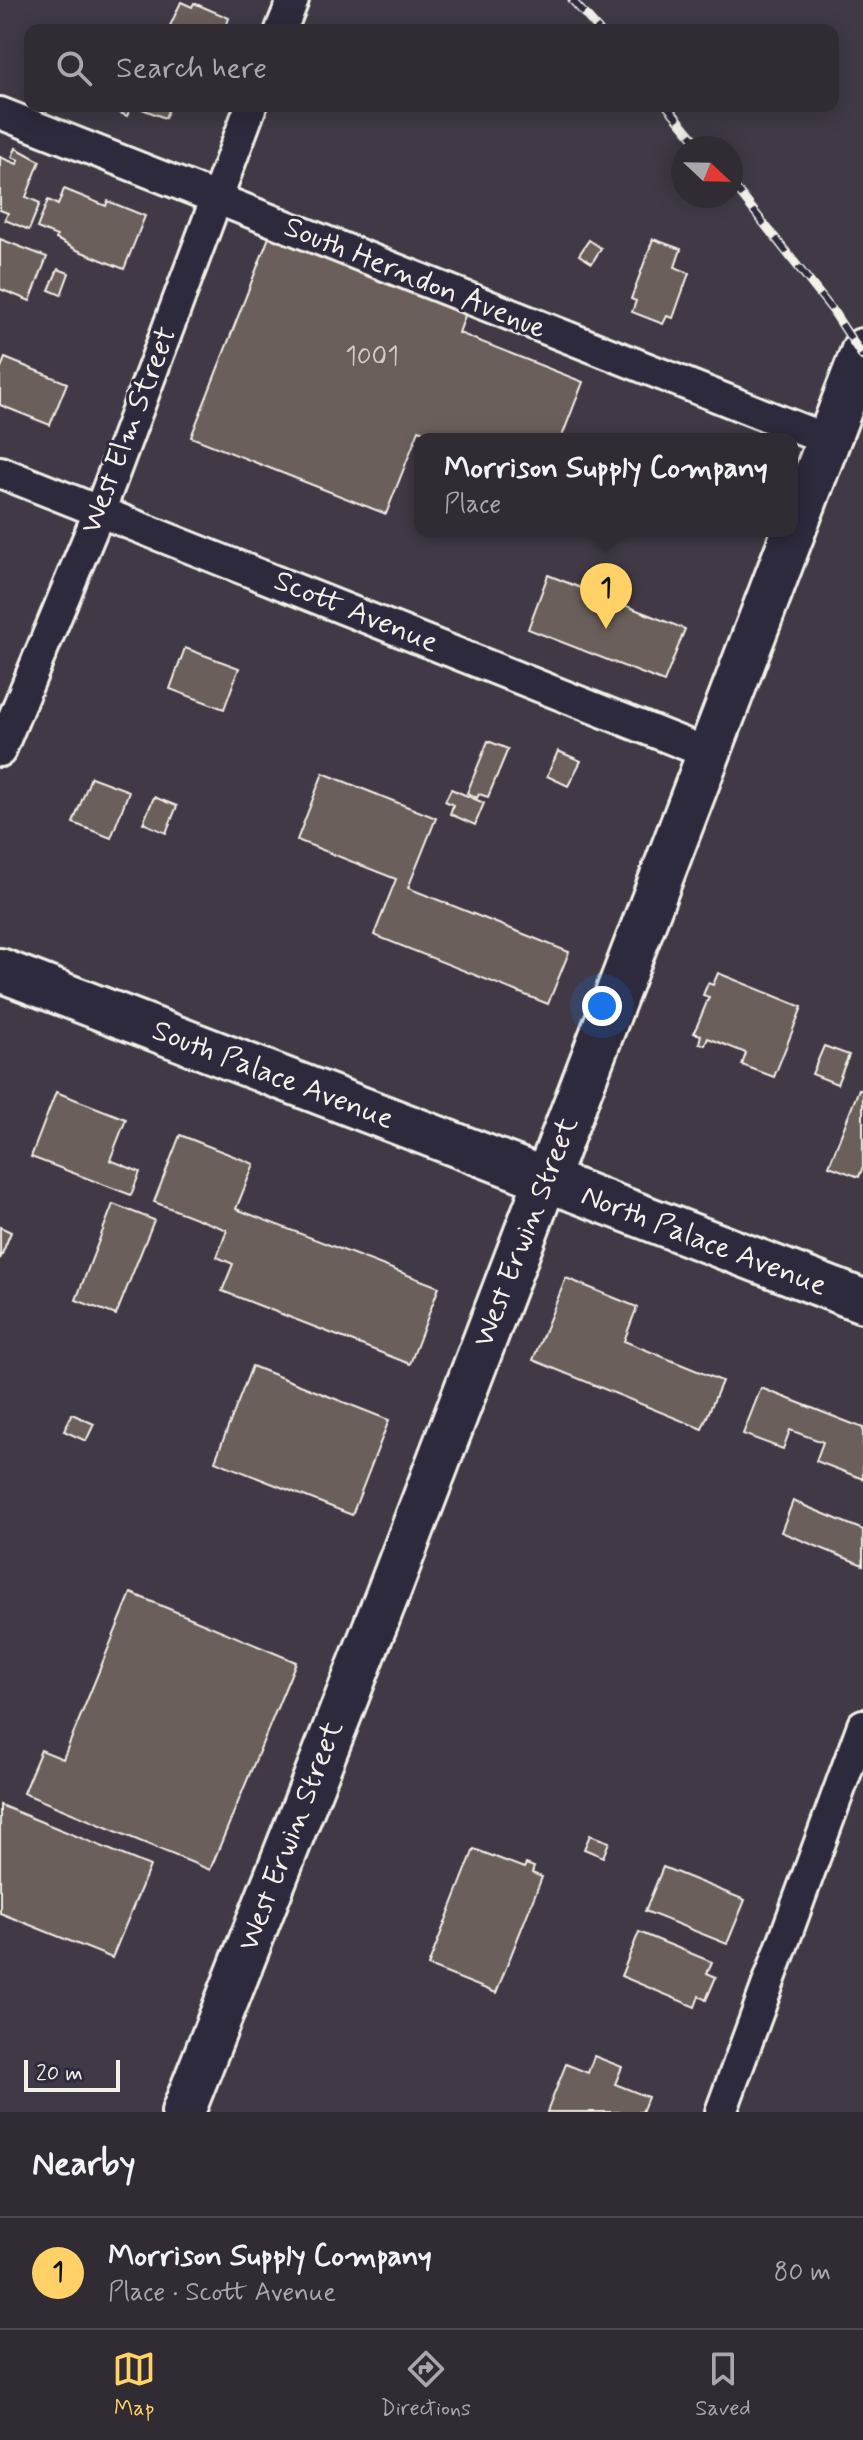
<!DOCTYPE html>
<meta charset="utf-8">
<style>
:root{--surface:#312c34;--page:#39343c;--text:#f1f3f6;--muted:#a8a7ac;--line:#4c484f;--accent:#ffd166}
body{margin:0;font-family:Mynerve,sans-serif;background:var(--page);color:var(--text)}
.compass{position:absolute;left:671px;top:136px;width:72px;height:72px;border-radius:50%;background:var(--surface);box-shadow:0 4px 20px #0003;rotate:112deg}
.scale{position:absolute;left:24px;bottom:20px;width:96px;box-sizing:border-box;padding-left:8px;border:4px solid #f4f1e8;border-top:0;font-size:22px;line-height:28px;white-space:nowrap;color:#f4f1e8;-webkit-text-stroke:6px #2f2a3d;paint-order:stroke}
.you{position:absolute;left:602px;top:1006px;width:28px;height:28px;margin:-20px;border:6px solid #fff;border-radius:50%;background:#1a73e8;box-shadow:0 0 0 12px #1a73e833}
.badge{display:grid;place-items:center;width:52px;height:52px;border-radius:50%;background:var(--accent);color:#111;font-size:26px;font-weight:700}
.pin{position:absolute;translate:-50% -66px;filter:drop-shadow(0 2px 4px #0008)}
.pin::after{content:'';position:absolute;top:42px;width:28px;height:24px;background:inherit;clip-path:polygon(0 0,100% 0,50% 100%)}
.popup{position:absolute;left:414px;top:433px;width:384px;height:104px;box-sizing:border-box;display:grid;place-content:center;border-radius:16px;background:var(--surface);filter:drop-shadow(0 2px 6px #0005);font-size:26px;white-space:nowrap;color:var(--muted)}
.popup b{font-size:30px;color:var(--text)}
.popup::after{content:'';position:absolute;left:50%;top:100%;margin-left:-16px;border:16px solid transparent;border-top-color:var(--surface)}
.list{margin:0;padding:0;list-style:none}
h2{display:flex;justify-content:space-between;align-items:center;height:104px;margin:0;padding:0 32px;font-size:34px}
h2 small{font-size:26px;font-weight:400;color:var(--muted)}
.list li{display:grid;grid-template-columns:52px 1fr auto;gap:24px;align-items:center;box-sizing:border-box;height:112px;padding:0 32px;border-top:2px solid var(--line)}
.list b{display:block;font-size:30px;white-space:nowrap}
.list p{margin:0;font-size:26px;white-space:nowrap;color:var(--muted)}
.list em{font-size:26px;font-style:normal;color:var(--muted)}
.icon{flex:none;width:44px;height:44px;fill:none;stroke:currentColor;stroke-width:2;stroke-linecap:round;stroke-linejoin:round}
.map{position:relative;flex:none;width:863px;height:2112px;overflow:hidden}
.search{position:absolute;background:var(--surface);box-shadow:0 4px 20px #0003;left:24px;right:24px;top:24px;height:88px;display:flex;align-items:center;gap:20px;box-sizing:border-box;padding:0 28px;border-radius:16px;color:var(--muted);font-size:30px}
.sheet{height:216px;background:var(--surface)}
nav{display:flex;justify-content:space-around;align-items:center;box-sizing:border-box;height:112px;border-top:2px solid var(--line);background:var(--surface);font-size:22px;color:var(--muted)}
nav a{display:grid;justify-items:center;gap:4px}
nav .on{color:var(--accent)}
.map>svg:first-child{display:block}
.building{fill:#6a5e5a;stroke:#f4f1e8;stroke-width:2}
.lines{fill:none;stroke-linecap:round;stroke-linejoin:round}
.street-casing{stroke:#f4f1e8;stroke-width:36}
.secondary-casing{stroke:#f4f1e8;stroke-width:48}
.street{stroke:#2f2a3d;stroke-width:30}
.secondary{stroke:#2f2a3d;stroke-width:42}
.rail-casing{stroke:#f4f1e8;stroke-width:9}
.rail{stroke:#2f2a3d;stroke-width:6;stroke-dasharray:18;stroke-linecap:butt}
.labels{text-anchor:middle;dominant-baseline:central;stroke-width:6;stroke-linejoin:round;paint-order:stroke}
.number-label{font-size:26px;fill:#d2ccc4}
.street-label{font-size:30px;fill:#f4f1e8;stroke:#2f2a3d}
</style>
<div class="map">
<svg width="863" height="2112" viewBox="0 0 863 2112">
<rect width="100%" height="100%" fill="#413a46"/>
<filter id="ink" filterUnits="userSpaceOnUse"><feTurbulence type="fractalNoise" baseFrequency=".0125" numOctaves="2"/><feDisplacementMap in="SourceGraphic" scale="16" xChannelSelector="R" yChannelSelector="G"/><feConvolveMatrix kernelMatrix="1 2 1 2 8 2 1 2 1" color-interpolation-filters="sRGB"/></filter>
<g filter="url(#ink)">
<g class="building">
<polygon points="181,2 192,7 194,3 229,18 225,30 169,28"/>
<polygon points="104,106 132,106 127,116"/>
<polygon points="143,106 170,106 165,118 142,109"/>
<polygon points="16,148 40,161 26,197 40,203 29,230 5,220 8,213 0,210 0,157 17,164 19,160 12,157"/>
<polygon points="64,189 106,206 108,201 145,216 124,269 77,250 56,239 57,236 37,228 48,200 58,205"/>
<polygon points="271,232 467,310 459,333 583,382 561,439 440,439 419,430 386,514 191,437"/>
<polygon points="0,239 47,257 30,301 0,289"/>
<polygon points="653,239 681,249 675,267 689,273 673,318 667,316 663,324 632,312 636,301 631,299"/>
<polygon points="589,240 601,248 592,263 579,255"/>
<polygon points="58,269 69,273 61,295 49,290"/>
<polygon points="5,358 67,383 50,425 0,405 0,370"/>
<polygon points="548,575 685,629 664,682 528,629"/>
<polygon points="185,648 239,668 224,709 170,689"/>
<polygon points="488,741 508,749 488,797 479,794 477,798 467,793"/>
<polygon points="558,751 581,761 568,786 547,776"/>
<polygon points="323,773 436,818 408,888 569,952 548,1004 374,935 396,879 297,840"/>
<polygon points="91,777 129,791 111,838 73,823"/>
<polygon points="451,789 484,803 475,825 450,814 453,805 445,801"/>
<polygon points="154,797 177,806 166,833 143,823"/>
<polygon points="718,973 802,1007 774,1077 742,1065 746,1053 708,1038 705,1045 699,1043 701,1035 694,1033 709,997 703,995 708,983 713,985"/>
<polygon points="824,1046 849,1055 837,1084 812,1074"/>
<polygon points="859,1089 863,1091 863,1166 859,1177 829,1166"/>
<polygon points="56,1092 126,1119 110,1160 140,1172 131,1195 31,1157"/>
<polygon points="180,1135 254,1164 236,1209 439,1287 410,1364 222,1291 233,1264 217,1257 227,1230 154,1202"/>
<polygon points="113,1204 154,1220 116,1315 76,1300"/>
<polygon points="0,1227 11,1232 0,1259"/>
<polygon points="566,1278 637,1307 624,1341 722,1381 702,1429 533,1360"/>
<polygon points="252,1366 389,1420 352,1515 215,1461"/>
<polygon points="761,1388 863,1428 863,1479 816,1461 823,1442 790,1430 783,1449 743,1434"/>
<polygon points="72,1414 94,1424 86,1441 64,1431"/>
<polygon points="793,1501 863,1530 863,1565 781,1532"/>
<polygon points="131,1593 296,1662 210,1870 23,1793 41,1750 63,1759"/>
<polygon points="0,1805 150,1866 112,1958 0,1913"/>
<polygon points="590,1835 609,1842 603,1857 584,1849"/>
<polygon points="474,1849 524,1868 526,1864 534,1867 532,1873 542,1877 496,1993 428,1966"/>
<polygon points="663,1867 745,1900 727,1944 645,1911"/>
<polygon points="639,1932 712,1962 707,1973 716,1977 706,2000 699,1996 695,2007 621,1976"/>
<polygon points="594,2056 622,2067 615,2084 648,2097 642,2112 547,2112 566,2064 588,2073"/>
</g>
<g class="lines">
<g class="street-casing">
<g id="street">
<polyline points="281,30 293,0"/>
<polyline points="0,113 830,441"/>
<polyline points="0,472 710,754"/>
<polyline points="0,751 100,510 251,106"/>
<polyline points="721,2112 863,1725"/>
</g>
</g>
<g class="secondary-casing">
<g id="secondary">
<polyline points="0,970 863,1301"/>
<polyline points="183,2112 390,1588 863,350"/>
</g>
</g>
<use href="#street" class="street"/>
<use href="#secondary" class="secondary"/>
<g class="rail-casing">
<g id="rail">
<polyline points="572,0 599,30"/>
<polyline points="667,106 702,148"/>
<polyline points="731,182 833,311 863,357"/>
</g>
</g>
<use href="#rail" class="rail"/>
</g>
</g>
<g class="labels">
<g class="number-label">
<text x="372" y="357">1001</text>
</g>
<g class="street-label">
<text transform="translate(415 278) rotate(22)">South Herndon Avenue</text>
<text transform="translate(129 430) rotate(-69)">West Elm Street</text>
<text transform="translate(356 612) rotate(22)">Scott Avenue</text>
<text transform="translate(273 1075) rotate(21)">South Palace Avenue</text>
<text transform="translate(526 1232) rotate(-69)">West Erwin Street</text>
<text transform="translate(704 1241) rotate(21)">North Palace Avenue</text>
<text transform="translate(291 1836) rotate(-69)">West Erwin Street</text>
</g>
</g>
</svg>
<svg class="compass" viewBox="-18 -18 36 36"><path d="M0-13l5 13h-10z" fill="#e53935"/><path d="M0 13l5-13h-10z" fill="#a8a7ac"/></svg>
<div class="scale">20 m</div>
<div class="you"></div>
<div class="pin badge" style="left:606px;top:629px">1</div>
<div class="popup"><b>Morrison Supply Company</b>Place</div>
<div class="search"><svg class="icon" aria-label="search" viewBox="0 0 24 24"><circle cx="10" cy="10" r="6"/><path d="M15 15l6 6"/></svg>Search here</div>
</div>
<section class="sheet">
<h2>Nearby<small></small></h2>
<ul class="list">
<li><span class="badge">1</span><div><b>Morrison Supply Company</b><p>Place · Scott Avenue</p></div><em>80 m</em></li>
</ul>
</section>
<nav>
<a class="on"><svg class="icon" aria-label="map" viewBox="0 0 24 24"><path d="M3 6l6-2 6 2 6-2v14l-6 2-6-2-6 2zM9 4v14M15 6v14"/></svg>Map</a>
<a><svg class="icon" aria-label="directions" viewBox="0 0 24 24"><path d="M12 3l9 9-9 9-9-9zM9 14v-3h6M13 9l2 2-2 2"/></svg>Directions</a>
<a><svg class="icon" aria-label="saved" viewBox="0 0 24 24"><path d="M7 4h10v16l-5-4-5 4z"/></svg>Saved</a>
</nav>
